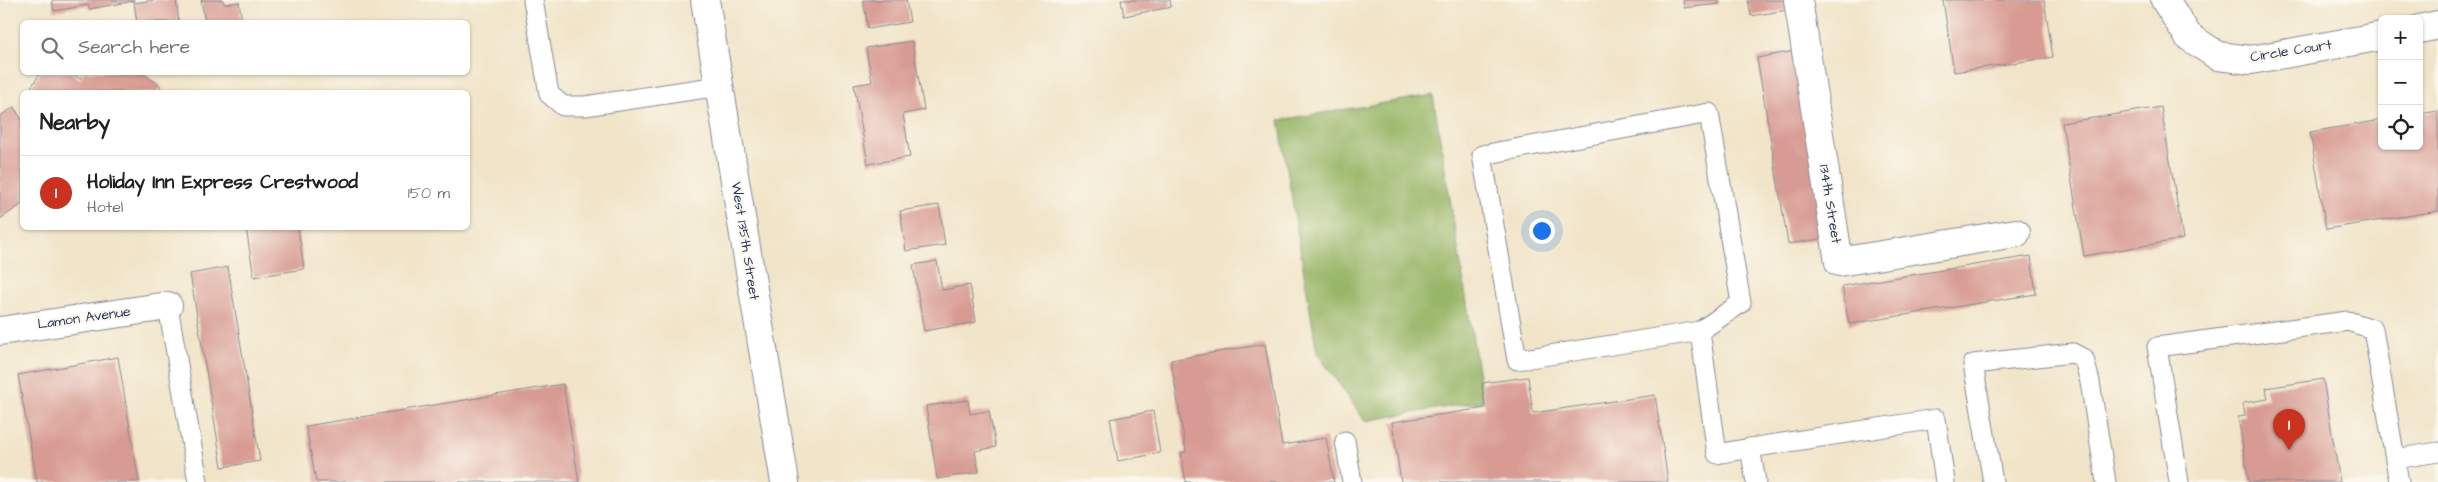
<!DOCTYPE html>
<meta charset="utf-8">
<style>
:root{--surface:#fff;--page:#f6f6f6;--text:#202124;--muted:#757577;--line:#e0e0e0;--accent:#c8321e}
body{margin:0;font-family:"Architects Daughter",sans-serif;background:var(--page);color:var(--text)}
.controls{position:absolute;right:15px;top:15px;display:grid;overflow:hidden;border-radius:8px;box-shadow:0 1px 4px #0004}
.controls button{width:45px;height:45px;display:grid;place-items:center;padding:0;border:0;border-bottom:1px solid var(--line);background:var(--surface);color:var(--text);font:25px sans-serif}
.you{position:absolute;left:1541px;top:230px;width:18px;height:18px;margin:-12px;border:4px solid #fff;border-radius:50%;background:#1a73e8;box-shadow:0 0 0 8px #1a73e833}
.badge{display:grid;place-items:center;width:32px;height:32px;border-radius:50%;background:var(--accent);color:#fff;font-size:16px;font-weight:700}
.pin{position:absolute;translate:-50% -41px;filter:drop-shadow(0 1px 2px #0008)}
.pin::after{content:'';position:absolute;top:26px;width:18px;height:15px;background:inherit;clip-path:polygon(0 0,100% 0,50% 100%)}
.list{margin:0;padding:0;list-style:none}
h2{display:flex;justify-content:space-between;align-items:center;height:65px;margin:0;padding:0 20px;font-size:21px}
h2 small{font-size:16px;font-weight:400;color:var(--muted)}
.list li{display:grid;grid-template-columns:32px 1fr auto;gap:15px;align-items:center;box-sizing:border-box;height:75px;padding:0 20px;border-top:1px solid var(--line)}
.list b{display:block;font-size:19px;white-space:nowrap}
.list p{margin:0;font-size:16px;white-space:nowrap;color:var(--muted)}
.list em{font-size:16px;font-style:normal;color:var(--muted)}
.icon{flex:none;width:28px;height:28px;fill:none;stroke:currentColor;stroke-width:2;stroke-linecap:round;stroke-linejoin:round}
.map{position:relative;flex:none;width:2438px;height:482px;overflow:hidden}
.search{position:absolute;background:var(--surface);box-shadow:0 1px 4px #0004;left:20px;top:20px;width:450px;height:55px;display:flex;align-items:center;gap:12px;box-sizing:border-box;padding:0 18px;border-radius:8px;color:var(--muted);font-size:19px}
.panel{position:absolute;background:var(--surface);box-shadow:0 1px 4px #0004;left:20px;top:90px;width:450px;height:140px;border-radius:8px}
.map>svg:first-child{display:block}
.forest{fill:#98b668;stroke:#5a7263}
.building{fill:#d89b93}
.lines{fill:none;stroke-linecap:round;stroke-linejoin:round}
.lane-casing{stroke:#868a93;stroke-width:21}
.street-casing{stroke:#868a93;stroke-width:30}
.secondary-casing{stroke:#868a93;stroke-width:30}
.lane{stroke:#fff;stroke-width:19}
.street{stroke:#fff;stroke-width:28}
.secondary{stroke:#fff;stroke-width:28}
.labels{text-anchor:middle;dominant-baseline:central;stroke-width:4;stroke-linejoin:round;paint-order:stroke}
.street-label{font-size:14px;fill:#1b2f5e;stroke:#fbf7ec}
</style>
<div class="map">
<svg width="2438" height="482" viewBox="0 0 2438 482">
<rect width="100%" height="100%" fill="#fbf7ec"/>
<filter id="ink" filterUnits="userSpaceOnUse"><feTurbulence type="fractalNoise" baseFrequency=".02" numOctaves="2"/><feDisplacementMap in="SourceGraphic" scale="10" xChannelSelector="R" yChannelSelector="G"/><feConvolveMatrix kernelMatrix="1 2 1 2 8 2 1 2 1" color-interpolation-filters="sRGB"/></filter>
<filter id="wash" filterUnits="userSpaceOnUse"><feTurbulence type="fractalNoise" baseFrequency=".0096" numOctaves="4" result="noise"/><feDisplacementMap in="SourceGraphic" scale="20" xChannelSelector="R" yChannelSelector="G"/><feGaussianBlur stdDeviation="1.12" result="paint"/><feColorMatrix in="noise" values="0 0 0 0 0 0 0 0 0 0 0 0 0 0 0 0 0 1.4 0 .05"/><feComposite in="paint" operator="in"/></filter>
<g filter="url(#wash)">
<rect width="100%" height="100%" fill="#f1e4c8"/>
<polygon class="forest" points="1433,95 1483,401 1365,421 1317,353 1279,120"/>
<g id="blocks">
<g class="building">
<polygon points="52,0 134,0 134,1 89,9 88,5 54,11"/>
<polygon points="154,0 176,0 179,22 137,22 134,3"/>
<polygon points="201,0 223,0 224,4 239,2 242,22 205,22"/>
<polygon points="863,0 906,0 910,22 868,29"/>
<polygon points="1121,0 1170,0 1171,7 1124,16"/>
<polygon points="1683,0 1719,0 1719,4 1684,8"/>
<polygon points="1748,0 1786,0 1787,10 1751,16"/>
<polygon points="1943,0 2044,0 2053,57 1954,72"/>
<polygon points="912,41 924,110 903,114 910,157 868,164 854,85 872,82 866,48"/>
<polygon points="1794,51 1826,238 1788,244 1757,58"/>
<polygon points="41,72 71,72 80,79 85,72 141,72 161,86 157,92 28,92"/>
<polygon points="14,107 22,120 22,204 0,219 0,116"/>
<polygon points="2161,107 2183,239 2084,256 2062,123"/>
<polygon points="2438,111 2438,211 2326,229 2310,132 2382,120 2382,146 2419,146 2419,114"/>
<polygon points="939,205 945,245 906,251 900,211"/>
<polygon points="246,228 298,228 304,269 254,277"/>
<polygon points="2031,256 2036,294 1849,324 1842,286"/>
<polygon points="937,261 942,290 970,285 976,322 924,331 913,265"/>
<polygon points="228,267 260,461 222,467 190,274"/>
<polygon points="1265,344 1282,445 1326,438 1334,482 1186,482 1181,453 1186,452 1171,360"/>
<polygon points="118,357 139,482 37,482 18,375"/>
<polygon points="1528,377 1533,413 1655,395 1668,482 1401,482 1392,422 1485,408 1482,383"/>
<polygon points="2323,379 2340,482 2249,482 2238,417 2245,416 2243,403 2268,399 2266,388"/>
<polygon points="563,384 579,482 316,482 306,426"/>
<polygon points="968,400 970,414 989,411 996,447 975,451 979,472 937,479 926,406"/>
<polygon points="1153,411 1160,453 1118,461 1110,419"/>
</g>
</g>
</g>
<g filter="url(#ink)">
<use href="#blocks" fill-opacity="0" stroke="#868a93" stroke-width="1"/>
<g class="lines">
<g class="lane-casing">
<g id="lane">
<polyline points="533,0 549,94 563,106 585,106 719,86"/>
<polyline points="168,306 198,482"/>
<polyline points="1700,331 1741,303 1709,113 1482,155 1517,360 1700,331 1717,454 1750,448 1756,482"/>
<polyline points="1345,441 1352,482"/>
<polyline points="1750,448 1936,419 1945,482"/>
<polyline points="1993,482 1973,364 2073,353 2084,359 2090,382 2106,482"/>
<polyline points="2179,482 2157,347 2348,321 2373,329 2395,459"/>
<polyline points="2399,482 2395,459 2438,452"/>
</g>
</g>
<g class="street-casing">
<g id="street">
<polyline points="1798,0 1839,262 2016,233"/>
<polyline points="2165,0 2188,36 2218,56 2251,60 2382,36"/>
<polyline points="2419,29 2438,25"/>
<polyline points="0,331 168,306"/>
</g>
</g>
<g class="secondary-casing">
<polyline id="secondary" points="705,0 785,482"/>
</g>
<use href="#lane" class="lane"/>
<use href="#street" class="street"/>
<use href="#secondary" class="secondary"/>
</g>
</g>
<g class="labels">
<g class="street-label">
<text transform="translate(2291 51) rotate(-9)">Circle Court</text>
<text transform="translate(1830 204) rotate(81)">134th Street</text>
<text transform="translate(745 241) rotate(81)">West 135th Street</text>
<text transform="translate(84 318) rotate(-8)">Lamon Avenue</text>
</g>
</g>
</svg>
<div class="controls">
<button>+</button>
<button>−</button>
<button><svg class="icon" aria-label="locate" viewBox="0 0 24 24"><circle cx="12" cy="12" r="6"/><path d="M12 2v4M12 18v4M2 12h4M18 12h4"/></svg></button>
</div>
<div class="you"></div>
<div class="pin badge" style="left:2289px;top:450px">1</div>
<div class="search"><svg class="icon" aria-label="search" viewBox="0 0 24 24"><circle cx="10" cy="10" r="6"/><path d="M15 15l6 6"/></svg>Search here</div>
<section class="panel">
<h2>Nearby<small></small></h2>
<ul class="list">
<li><span class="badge">1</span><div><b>Holiday Inn Express Crestwood</b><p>Hotel</p></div><em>150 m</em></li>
</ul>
</section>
</div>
